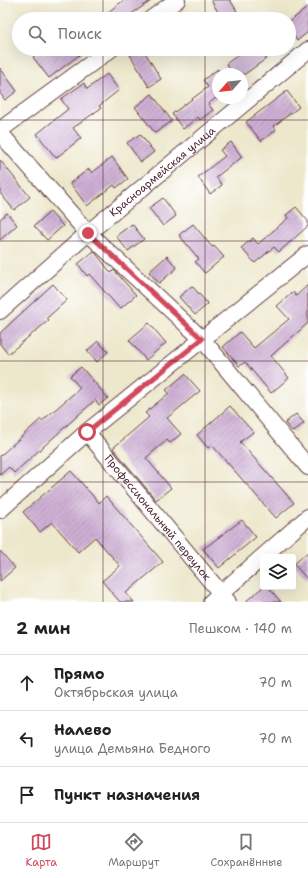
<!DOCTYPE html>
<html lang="ru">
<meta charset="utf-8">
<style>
:root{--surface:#fff;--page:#f6f6f6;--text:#222;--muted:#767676;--line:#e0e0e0;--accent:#d1495b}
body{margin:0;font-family:"Shantell Sans",sans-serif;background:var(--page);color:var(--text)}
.controls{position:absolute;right:12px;bottom:12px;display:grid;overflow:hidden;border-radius:4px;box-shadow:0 4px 16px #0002}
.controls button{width:36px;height:36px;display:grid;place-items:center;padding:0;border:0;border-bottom:1px solid var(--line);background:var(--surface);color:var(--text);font:20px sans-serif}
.compass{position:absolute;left:212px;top:68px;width:36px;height:36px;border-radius:50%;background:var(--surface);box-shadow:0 4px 16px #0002;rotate:243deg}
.stop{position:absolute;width:12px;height:12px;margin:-9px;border:3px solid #d1495b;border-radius:50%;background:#fff}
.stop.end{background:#d1495b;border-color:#fff;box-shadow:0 1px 4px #0008}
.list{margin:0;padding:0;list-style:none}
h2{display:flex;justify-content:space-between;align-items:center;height:52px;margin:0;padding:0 16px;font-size:17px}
h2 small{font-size:13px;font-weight:400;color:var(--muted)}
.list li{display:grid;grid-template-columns:26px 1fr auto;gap:12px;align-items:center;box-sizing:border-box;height:56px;padding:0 16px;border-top:1px solid var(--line)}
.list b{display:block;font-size:15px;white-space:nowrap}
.list p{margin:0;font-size:13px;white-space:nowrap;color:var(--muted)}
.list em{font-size:13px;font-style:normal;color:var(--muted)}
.icon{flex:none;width:22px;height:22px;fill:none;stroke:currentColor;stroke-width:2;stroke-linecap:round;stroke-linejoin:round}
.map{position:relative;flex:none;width:308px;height:602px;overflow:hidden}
.search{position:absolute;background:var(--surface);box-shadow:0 4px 16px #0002;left:12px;right:12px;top:12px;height:44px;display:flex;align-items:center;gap:10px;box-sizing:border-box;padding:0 14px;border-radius:22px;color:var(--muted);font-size:15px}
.sheet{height:220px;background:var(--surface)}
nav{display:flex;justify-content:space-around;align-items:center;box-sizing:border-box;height:56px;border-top:1px solid var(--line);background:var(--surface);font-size:11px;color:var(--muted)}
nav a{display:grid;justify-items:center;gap:2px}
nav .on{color:var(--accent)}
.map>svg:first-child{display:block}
.building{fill:url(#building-hatch)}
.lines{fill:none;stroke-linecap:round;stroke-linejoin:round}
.minor-casing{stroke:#623d43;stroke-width:18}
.minor{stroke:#fff;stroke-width:16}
.route{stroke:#d1495b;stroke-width:5}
.grid{fill:none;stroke:#4a1f2b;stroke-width:1;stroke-opacity:0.55}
.labels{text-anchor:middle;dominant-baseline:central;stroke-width:3;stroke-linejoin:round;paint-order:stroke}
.street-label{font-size:11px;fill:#4a1f2b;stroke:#fff}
</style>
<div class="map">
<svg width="308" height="602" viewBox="0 0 308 602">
<defs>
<pattern id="building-hatch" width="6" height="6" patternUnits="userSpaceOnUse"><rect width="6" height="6" fill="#cdafd4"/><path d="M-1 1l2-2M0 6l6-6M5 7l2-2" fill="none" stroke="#a88eac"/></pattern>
</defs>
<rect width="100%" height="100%" fill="#fff"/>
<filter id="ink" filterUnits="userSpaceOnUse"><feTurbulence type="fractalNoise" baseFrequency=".025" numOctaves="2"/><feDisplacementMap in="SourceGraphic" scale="8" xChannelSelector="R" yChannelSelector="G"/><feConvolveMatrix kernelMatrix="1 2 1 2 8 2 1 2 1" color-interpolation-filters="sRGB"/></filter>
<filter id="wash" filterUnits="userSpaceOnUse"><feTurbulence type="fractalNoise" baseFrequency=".012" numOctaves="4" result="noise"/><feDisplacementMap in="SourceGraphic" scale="16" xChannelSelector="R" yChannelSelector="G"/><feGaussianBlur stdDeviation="0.9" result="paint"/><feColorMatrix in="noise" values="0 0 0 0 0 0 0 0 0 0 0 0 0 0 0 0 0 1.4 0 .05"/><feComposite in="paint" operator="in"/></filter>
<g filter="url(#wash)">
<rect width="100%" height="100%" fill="#ede8cc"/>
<g id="blocks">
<g class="building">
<polygon points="124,0 152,0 124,19 99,19"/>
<polygon points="211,0 230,0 237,11 222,19"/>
<polygon points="308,7 308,32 297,41 294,36 289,40 289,22"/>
<polygon points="44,49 87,49 49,78 33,57"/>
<polygon points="135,49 143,49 161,79 149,87 129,53"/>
<polygon points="246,49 260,49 267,58 245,74 234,74 226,64"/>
<polygon points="0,68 17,91 5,100 0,93"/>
<polygon points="218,69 218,100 216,98 208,104 213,110 200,120 198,117 183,129 172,114 208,87 203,80"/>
<polygon points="107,74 119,90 99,106 101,108 73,128 81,138 56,158 37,134 68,109 61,99 84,83 87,89"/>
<polygon points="287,91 299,107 274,126 276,130 261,141 246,122"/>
<polygon points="152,94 172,121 155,133 135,107"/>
<polygon points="140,134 154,152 141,162 127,143"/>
<polygon points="231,142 242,157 216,177 222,185 210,194 198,177 225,156 220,150"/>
<polygon points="112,157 128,179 116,188 114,185 87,206 70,183 89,169 92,173"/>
<polygon points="0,160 30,197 14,210 0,193"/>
<polygon points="163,198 176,216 163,226 149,208"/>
<polygon points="296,207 308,221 308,226 279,252 274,247 255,263 241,248 253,238 258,244 288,218 286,215"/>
<polygon points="50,212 63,226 47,240 34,226"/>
<polygon points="7,213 17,225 0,240 0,219"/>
<polygon points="132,224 144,239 128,251 116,236"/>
<polygon points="193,224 212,247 214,246 224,257 205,273 195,262 199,259 179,235"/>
<polygon points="94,251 111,273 114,270 136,295 120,309 89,274 87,276 78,264"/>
<polygon points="167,256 177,268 159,283 149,272"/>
<polygon points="53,284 67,300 47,318 49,320 8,354 0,344 0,333"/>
<polygon points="308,285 308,323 271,356 289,378 271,393 245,362 239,366 223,347 240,332 254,348 289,319 277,306 293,292 296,296"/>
<polygon points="192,286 208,304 195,315 179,297"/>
<polygon points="149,323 166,343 146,360 129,340"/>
<polygon points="98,341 108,352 97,362 87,351"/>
<polygon points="81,367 108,398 99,405 95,400 14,473 9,467 0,475 0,456 41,419 42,421 80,388 70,376"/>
<polygon points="185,374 200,391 167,418 181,434 170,443 167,440 146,458 171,488 156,500 113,448 149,417 145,413 169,393 166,390"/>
<polygon points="230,406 253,432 240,442 294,503 276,518 212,445 208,448 197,435"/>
<polygon points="296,414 304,423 293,432 285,423"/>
<polygon points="71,471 99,503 106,496 163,562 126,593 134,602 120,602 102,581 120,566 95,537 78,552 52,522 40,532 23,512"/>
<polygon points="242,520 256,537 219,568 203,549"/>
<polygon points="0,551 15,568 0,581"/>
<polygon points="308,552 308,580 294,564"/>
<polygon points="263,587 268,587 281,602 245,602"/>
</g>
</g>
</g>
<g filter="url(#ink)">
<use href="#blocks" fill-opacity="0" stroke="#623d43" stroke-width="1"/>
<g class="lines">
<g class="minor-casing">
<g id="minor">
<polyline points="151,19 177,0"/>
<polyline points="0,130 111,49"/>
<polyline points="0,133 88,233 202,339 308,467"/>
<path id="s1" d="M0,311L88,233L308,50"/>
<path id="s2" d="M87,432L228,602"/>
<polyline points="0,510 87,432 308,254"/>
<polyline points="211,602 308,517"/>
</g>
</g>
<use href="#minor" class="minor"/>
</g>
</g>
<g class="lines" filter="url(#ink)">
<polyline class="route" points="87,432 202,339 88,233"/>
</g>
<path class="grid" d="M103,0V19M205,0V19M103,49V602M205,49V602M0,120H308M0,241H308M0,361H308M0,482H308"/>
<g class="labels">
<g class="street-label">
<text stroke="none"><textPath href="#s1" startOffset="214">Красноармейская улица</textPath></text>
<text stroke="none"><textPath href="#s2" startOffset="111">Профессиональный переулок</textPath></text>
</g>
</g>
</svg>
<div class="controls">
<button><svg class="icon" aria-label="layers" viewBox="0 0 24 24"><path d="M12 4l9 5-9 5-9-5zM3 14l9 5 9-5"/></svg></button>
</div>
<svg class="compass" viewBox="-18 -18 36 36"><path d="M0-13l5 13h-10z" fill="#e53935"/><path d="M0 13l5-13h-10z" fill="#767676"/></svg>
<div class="stop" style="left:87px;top:432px"></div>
<div class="stop end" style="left:88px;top:233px"></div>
<div class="search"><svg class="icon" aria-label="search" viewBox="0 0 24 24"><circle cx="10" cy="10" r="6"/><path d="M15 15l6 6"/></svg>Поиск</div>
</div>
<section class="sheet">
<h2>2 мин<small>Пешком · 140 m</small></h2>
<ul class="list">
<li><svg class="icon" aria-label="ahead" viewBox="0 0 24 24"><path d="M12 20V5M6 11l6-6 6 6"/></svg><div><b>Прямо</b><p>Октябрьская улица</p></div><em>70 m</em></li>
<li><svg class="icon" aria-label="left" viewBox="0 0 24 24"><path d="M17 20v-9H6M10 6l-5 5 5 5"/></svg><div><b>Налево</b><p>улица Демьяна Бедного</p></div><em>70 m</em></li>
<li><svg class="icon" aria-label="arrive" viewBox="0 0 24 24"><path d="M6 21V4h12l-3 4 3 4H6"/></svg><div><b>Пункт назначения</b></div></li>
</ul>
</section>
<nav>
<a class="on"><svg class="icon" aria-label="map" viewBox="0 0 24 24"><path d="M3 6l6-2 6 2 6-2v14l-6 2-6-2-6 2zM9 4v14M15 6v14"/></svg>Карта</a>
<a><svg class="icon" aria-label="directions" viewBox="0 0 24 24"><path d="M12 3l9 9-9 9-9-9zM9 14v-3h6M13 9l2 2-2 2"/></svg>Маршрут</a>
<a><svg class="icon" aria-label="saved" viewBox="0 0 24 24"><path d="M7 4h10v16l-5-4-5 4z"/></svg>Сохранённые</a>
</nav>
